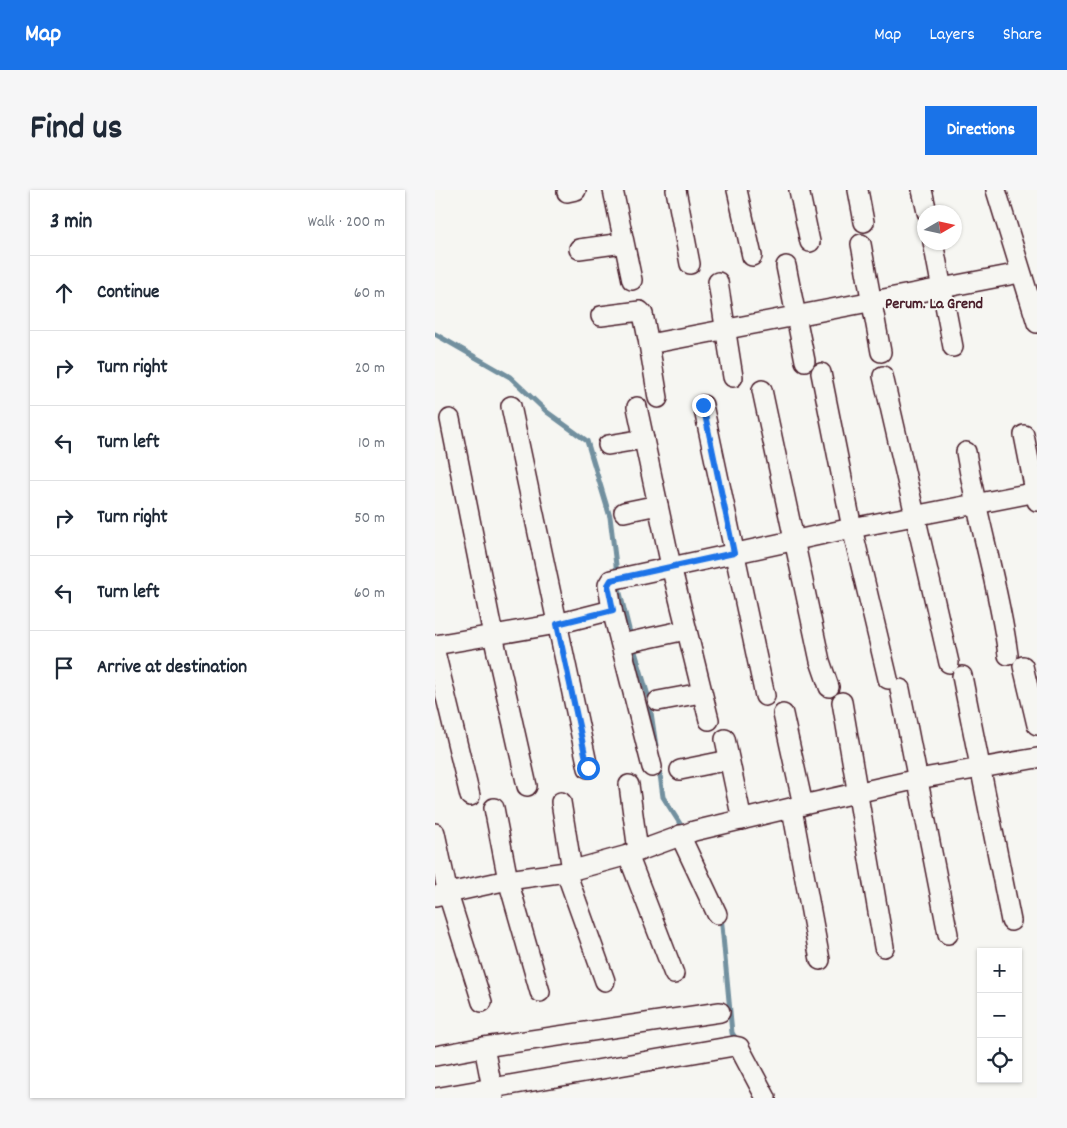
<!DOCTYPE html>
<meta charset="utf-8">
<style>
:root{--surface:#fff;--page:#f6f6f7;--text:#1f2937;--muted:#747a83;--line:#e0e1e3;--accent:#1a73e8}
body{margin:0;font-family:Dekko,sans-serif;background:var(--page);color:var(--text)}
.controls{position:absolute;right:15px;bottom:15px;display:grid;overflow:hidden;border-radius:0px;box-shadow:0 1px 4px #0004}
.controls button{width:45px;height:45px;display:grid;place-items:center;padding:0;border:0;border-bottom:1px solid var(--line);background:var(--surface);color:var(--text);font:25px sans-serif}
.compass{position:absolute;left:482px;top:15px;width:45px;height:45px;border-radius:50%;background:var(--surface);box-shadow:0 1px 4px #0004;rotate:81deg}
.stop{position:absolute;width:15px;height:15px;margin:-11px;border:4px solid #1a73e8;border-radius:50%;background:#fff}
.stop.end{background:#1a73e8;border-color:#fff;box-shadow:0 1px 5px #0008}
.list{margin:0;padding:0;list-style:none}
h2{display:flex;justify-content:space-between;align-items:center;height:65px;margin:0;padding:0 20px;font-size:21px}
h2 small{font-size:16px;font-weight:400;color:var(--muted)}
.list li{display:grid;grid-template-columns:32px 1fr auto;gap:15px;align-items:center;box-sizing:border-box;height:75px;padding:0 20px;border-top:1px solid var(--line)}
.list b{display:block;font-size:19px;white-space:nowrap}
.list em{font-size:16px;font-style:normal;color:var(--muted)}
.icon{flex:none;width:28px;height:28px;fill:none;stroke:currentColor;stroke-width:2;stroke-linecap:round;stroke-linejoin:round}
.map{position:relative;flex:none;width:602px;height:908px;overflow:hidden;border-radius:0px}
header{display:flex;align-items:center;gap:30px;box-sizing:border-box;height:70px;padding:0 25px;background:var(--accent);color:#fff}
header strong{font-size:24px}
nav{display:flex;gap:28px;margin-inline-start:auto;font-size:18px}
.intro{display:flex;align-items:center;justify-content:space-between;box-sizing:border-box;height:120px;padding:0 30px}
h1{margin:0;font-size:35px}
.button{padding:12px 22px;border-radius:0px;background:var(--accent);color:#fff;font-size:18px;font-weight:700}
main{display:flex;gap:30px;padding:0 30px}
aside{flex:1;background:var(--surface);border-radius:0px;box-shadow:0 1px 4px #0004}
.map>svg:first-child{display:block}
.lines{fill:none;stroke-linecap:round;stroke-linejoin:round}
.stream{stroke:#72909f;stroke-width:5}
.street-casing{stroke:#4a1f2b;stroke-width:22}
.street{stroke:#f6f6f2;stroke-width:19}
.route{stroke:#1a73e8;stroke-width:6}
.labels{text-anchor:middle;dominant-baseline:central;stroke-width:4;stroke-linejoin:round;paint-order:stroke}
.neighbourhood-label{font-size:16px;font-weight:bold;fill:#4a1f2b;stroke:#f6f6f2}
</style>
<header>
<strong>Map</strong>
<nav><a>Map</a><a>Layers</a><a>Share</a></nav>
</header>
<div class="intro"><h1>Find us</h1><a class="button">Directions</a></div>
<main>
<aside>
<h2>3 min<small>Walk · 200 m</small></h2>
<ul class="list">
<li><svg class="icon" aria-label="ahead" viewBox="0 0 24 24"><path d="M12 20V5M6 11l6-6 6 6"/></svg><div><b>Continue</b></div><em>60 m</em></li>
<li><svg class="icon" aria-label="right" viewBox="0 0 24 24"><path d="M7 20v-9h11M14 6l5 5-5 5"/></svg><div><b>Turn right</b></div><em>20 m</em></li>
<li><svg class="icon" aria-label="left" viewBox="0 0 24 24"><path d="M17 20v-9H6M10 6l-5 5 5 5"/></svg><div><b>Turn left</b></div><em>10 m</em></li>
<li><svg class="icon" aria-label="right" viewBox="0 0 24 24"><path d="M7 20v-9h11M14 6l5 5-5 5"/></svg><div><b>Turn right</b></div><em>50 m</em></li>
<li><svg class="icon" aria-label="left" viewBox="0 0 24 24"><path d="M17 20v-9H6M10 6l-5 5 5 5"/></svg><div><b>Turn left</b></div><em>60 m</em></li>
<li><svg class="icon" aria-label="arrive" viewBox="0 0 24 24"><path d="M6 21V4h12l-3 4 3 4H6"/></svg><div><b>Arrive at destination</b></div></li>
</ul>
</aside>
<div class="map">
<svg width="602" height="908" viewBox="0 0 602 908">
<rect width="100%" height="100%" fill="#f6f6f2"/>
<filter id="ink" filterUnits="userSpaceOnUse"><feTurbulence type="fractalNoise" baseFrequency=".02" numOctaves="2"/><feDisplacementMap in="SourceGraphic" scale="10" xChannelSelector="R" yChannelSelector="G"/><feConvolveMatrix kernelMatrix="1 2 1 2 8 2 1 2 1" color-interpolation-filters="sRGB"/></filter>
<g filter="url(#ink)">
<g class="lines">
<g class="stream">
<polyline points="0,144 75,187 112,222 152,251 175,327 184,399 196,447"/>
<polyline points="198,455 214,509 221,556"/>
<polyline points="224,577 228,607 249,640"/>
<polyline points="286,725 297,843 303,852"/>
</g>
<g class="street-casing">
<g id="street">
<polyline points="178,0 197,90"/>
<polyline points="241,0 255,74"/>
<polyline points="302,0 317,66"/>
<polyline points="364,0 375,52"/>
<polyline points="423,0 429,32"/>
<polyline points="487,0 492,22"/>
<polyline points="561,0 602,133"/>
<polyline points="132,2 141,0"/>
<polyline points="498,52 518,157"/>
<polyline points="426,54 446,162"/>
<polyline points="144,59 188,53"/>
<polyline points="351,76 370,171"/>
<polyline points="283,92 298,187"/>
<polyline points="166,126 205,121 208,124 214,154"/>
<polyline points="386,183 417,338 453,489"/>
<polyline points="448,186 514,473"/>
<polyline points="327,200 385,471 394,497"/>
<polyline points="223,208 214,154 585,83"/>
<polyline points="268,215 330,506"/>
<polyline points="76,216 153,578"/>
<polyline points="202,217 236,376 274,530"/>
<polyline points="15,229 58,445 92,596"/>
<polyline points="589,245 602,311"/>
<polyline points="173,255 209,249"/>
<path d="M531,262C542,330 564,396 573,465"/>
<polyline points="189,322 223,315"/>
<polyline points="177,420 217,577"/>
<polyline points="186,454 251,440"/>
<polyline points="0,455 122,434 177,420 173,395 176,390 417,338 602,302"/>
<polyline points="0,462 35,606"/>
<polyline points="588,476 602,535"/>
<polyline points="527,486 576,731"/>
<polyline points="465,499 513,744"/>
<polyline points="223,511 266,503"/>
<polyline points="407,512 449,757"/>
<polyline points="348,524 368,615"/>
<polyline points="290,549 307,630"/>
<polyline points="245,580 294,570"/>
<polyline points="194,595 203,661"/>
<polyline points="126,612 137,680"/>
<polyline points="59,618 73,690 105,802"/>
<polyline points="357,619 385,770"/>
<polyline points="0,643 13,704 47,812"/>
<polyline points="245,645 282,724"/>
<polyline points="193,665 239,784"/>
<polyline points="131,682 170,791"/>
<polyline points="0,706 73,690 131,682 193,665 259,641 368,615 483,589 602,568"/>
<polyline points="0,866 49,857"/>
<polyline points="0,908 299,856 304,857 331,908"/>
<polyline points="59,908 49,857 285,822"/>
</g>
</g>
<use href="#street" class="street"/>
</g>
</g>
<g class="lines" filter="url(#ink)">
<polyline class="route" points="153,578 122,434 178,420 173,395 176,390 299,363 268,215"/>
</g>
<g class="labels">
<g class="neighbourhood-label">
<text x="499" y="114">Perum. La Grend</text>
</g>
</g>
</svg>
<div class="controls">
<button>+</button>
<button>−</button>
<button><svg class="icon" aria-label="locate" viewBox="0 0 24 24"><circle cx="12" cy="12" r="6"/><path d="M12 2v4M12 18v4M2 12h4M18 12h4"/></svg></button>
</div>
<svg class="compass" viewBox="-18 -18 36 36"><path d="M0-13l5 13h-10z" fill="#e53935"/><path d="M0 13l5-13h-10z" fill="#747a83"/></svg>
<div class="stop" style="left:153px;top:578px"></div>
<div class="stop end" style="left:268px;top:215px"></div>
</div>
</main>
